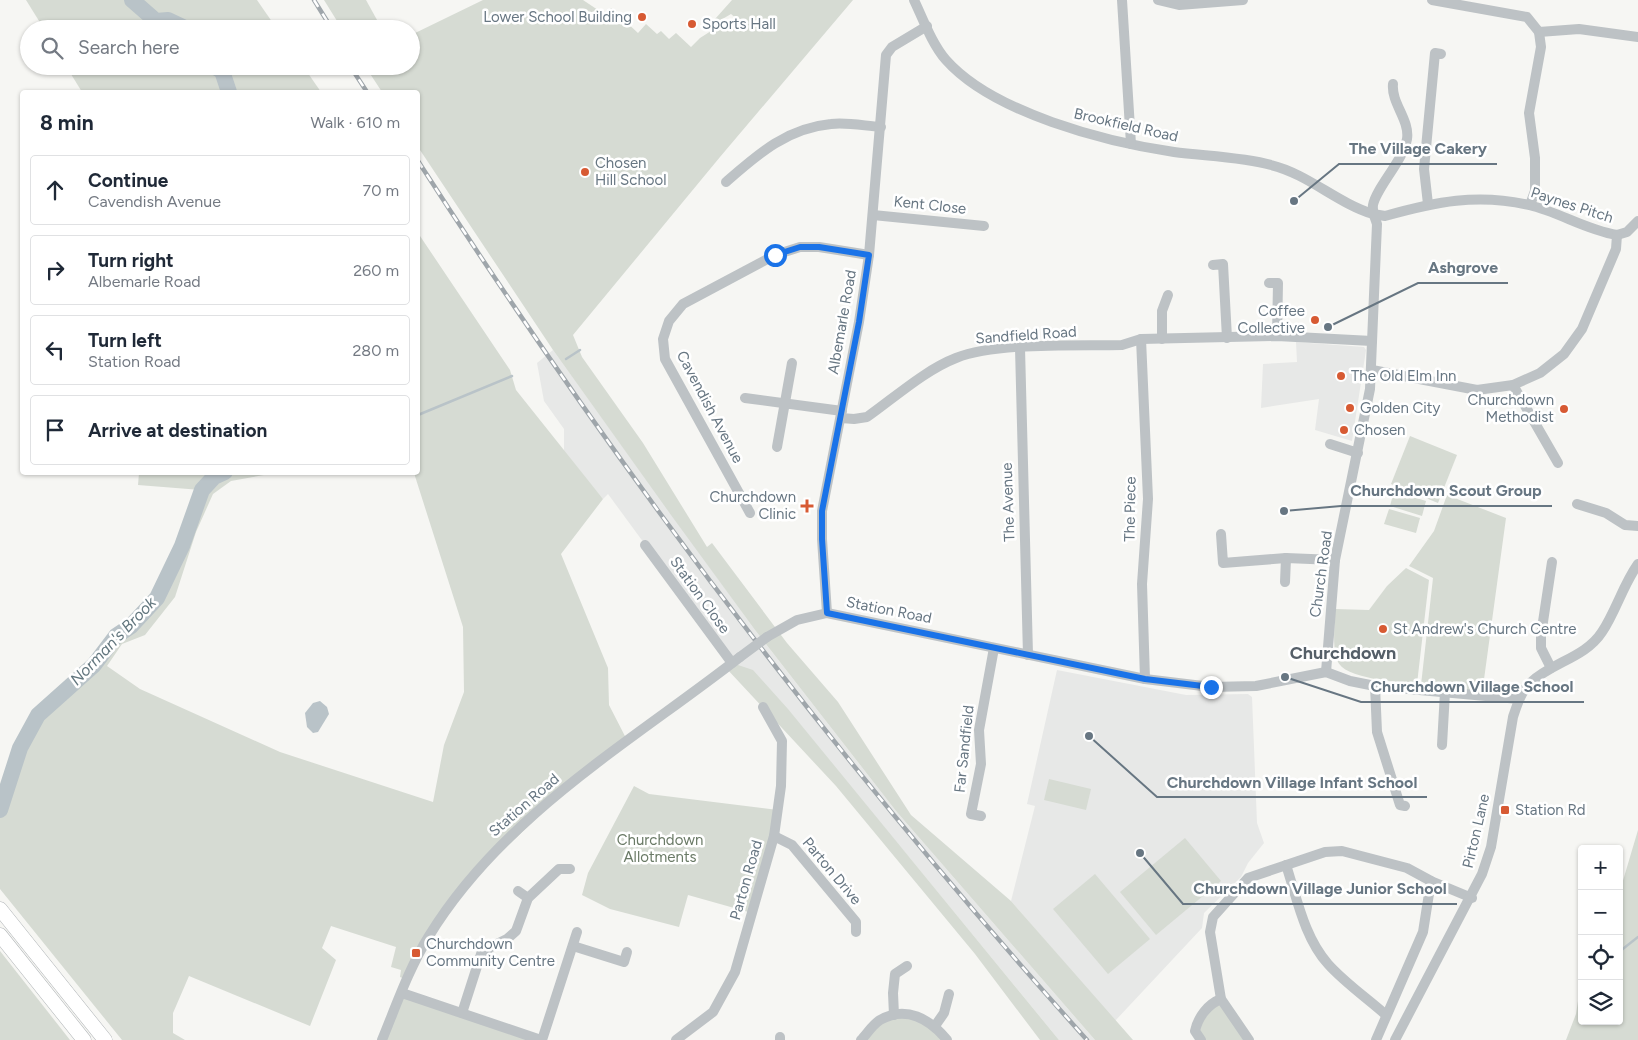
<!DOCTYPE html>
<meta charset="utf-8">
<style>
:root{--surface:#fff;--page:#f6f6f7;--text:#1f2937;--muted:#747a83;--line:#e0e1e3}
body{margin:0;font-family:Figtree,sans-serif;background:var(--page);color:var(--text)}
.controls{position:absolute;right:15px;bottom:15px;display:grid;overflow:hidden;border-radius:5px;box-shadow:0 1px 4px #0004}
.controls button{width:45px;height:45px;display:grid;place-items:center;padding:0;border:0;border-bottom:1px solid var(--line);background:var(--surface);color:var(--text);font:25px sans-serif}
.stop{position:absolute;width:15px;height:15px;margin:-11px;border:4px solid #1a73e8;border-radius:50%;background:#fff}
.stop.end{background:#1a73e8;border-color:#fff;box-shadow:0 1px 5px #0008}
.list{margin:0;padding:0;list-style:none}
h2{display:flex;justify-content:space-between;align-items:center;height:65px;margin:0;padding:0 20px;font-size:21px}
h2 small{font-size:16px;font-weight:400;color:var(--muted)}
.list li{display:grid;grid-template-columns:32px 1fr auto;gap:15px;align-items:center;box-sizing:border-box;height:70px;margin:0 10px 10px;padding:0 10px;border:1px solid var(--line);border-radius:5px}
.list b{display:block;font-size:19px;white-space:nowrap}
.list p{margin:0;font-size:16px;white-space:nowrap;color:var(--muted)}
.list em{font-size:16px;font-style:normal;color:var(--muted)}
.icon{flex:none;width:28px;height:28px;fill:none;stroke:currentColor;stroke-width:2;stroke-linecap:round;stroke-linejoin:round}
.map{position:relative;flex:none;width:1638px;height:1040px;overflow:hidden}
.search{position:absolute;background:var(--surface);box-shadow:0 1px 4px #0004;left:20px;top:20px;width:400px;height:55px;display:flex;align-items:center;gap:12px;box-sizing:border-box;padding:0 18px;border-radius:28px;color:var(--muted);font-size:19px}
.panel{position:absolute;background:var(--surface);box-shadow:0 1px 4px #0004;left:20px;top:90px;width:400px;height:385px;border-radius:5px}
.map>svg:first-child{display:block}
.built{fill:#e7e8e7}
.green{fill:#d6dbd3}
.water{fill:#b9c3c8}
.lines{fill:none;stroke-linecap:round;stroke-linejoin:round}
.stream{stroke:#b9c3c8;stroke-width:2.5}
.river{stroke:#b9c3c8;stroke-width:16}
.highway-casing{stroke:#b1b5b8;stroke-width:15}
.minor{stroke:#bdc2c5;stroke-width:10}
.highway{stroke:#fff;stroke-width:14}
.rail-casing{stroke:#9fa6ab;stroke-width:4.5}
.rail{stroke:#fff;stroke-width:2.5;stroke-dasharray:8;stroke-linecap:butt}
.minor-bridge{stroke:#bdc2c5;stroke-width:10}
.route{stroke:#1a73e8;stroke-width:6}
.poi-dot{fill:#d75a33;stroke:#fff;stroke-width:2}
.labels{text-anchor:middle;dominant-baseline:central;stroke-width:5;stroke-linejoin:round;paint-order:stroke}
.poi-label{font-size:15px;fill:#677682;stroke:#fff;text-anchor:start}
.street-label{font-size:15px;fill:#677682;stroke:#fff}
.park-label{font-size:15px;fill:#6a7a66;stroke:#fff}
.water-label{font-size:16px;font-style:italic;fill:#63777f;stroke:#fff}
.quarter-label{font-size:18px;font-weight:bold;fill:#555f68;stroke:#fff}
.leader{fill:none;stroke:#677682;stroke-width:2}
.callout-dot{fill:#677682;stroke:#fff;stroke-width:2}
.callout-label{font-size:16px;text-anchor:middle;font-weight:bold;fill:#677682;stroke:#fff;stroke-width:5;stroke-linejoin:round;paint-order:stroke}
</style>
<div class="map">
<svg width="1638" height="1040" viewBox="0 0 1638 1040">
<rect width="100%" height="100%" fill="#f6f6f3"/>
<g class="built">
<polygon points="1296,342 1364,347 1366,350 1352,441 1315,430 1319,399 1261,408 1263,364 1297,362"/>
<polygon points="553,350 755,630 896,811 1095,1040 1059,1040 904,851 732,663 608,494 603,499 591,485 564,451 564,429 544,401 537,363"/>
<polygon points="1057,670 1186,695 1248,694 1252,697 1257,823 1264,843 1248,863 1241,877 1204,913 1202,928 1115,1021 1011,901 1035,806 1027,804"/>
</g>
<g class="green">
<polygon points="26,0 257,0 277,29 44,29"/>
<polygon points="324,0 366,0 382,29 342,29"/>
<polygon points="483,0 583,0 604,14 611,8 638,33 646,24 657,34 661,31 669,39 676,33 691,47 700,38 730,19 744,32 747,29 745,26 731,14 707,28 732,0 853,0 720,157 573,335 582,357 643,443 707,547 712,543 787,643 838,702 911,815 1011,901 1133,1040 1095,1040 896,811 755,630 671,515 553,350 418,147 418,92 382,92 365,66 411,66 411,35"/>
<polygon points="66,66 303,66 321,92 82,92"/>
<polygon points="418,233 510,370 516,390 603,499 561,554 608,668 609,705 628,742 578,778 455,897 407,980 400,977 401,970 391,967 396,947 331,926 322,948 336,960 310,1026 189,976 173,1013 173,1033 185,1040 122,1040 0,889 0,793 20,748 38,715 94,665 116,636 131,626 157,598 182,546 201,490 138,485 139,473 275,473 231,481 213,494 196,532 175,597 145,635 122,644 107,666 140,689 280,752 433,802 444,745 464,692 463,627 414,473 418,472"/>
<polygon points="1410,436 1457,455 1438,503 1391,484"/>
<polygon points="1394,491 1426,501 1422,516 1390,506"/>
<polygon points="1447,495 1506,518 1482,694 1421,685 1433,578 1409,566 1434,531"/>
<polygon points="1389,509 1420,518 1416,533 1384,524"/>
<path d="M1406,568L1429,580L1417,684C1398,681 1344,680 1337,660C1332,645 1335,625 1335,609L1369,610L1387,586Z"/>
<polygon points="732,663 753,670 788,709 1059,1040 1040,1040 975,954 836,786 726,668"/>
<polygon points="1049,779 1091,789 1086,810 1044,800"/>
<polygon points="634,786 649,794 778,810 752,913 688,895 679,927 610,909 582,895 588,873"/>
<polygon points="1638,830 1638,1040 1566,1040 1576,1014 1582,975 1582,1021 1619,1021 1619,894"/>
<polygon points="1185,838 1221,881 1156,935 1120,892"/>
<polygon points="1095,874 1150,939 1108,974 1053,909"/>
<polygon points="0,951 70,1040 0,1040"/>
<polygon points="402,993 541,1040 382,1040"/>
<polygon points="1221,999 1249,1040 1201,1040 1197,1021"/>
<polygon points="906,1013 947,1040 861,1040 873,1026"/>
</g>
<polygon class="water" points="320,701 327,707 329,714 318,732 313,733 307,727 305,713 313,703"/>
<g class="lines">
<g class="stream">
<polyline points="566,359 580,350"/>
<polyline points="418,415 512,376"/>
<polyline points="1619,952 1638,937"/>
</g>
<g class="river">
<polyline points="132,0 156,21 168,20 187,29"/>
<polyline points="213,66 222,71 229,92"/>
<polyline points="0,810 20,748 38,715 94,665 116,636 131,626 157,598 182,546 202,490 214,477 225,472"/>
</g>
<g class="highway-casing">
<g id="highway">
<polyline points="0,909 105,1040"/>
<polyline points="0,935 84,1040"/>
</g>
</g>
<g class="minor">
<path d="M914,0C923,19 932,44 946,60C993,113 1106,142 1174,152C1204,156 1243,157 1271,165C1308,174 1337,203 1373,214L1385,216C1435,202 1477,193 1529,205C1559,212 1586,230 1617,235L1627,232L1638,221"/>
<polyline points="1122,0 1131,144"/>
<polyline points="1158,0 1179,5 1243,0"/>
<polyline points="1432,0 1527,17 1539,32 1541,47 1529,113 1535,158 1535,191 1530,205"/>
<polyline points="1539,32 1579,29 1638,37"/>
<path d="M726,182C758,154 787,128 831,124C847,122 865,126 881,127"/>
<polyline points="1428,204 1424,169 1435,53 1441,54"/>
<polyline points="873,215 984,226"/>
<polyline points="1213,265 1223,264 1227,338"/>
<polyline points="1269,283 1278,283 1277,336"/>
<polyline points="1141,339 1148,499 1142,584 1145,679"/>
<polyline points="1162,339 1162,311 1168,295"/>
<polyline points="1020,348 1028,655"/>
<polyline points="1372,370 1477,390 1513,385 1540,373 1564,354 1582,329 1616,249 1617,235"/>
<polyline points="1513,385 1558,463"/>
<polyline points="745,398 842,411"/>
<path d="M841,418L854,419L867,417C894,398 925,370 956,358C997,342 1076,346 1122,345L1141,339L1277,336L1372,341"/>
<polyline points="1330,444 1358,453"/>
<polyline points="777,447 792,363"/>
<polyline points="1577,504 1606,513 1625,525 1638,526"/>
<polyline points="750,513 665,359 663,339 669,321 683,304 775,255 800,247 819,247 869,255"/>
<polyline points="1221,534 1223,563 1286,558 1335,560"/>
<polyline points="645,545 732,663"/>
<polyline points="1285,582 1286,558"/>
<polyline points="827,613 822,539 822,511 859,322 869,255 886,55 892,47 927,26"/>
<polyline points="767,637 797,620 827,613 1145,679 1211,687 1256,686 1326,672 1350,681 1375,686 1519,699"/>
<polyline points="1551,668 1541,648 1541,635 1552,562"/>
<path d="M1326,672L1335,560L1370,389L1377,224C1375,218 1372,212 1373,205C1376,188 1403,161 1407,139C1410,120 1391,103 1393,84"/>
<polyline points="1375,686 1377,732 1400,805 1405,806"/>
<polyline points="1442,745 1445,692"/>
<polyline points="981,816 971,814 981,764 979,730 994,648"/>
<polyline points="774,836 792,845 856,922 856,932"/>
<path d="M1286,865C1297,898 1304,937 1328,964C1345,983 1367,998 1386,1015"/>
<polyline points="518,891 528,898"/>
<polyline points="573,946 624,962 627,952"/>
<polyline points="402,993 541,1040"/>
<polyline points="462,1013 481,954 491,947 507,939 516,931 528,898 559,869 570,869"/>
<polyline points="894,1015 893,993 895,974 907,966"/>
<polyline points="935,1026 944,1013 949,994"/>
<path d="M382,1040C396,1006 409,968 429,936C503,815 631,742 740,657"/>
<polyline points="542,1040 577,932"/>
<polyline points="676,1040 713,1012 735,972 774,836 781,786 782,741 763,707"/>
<polyline points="780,1040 780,1037"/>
<path d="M861,1040C867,1034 872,1025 880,1020C906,1005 930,1019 947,1040"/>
<path d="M1201,1040L1195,1031C1198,1017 1208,1004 1221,999"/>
<polyline points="1249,1040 1221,999 1210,932 1213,917 1248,878 1325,852 1342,851 1407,868 1431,881 1472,898"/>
<polyline points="1376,1040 1423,932 1431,881"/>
<path d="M1395,1040L1482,874L1491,847L1513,717C1517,705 1521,692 1530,683C1552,662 1585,658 1602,632C1616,611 1623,585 1638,564"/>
</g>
<use href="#highway" class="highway"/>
<g class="rail-casing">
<g id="rail">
<polyline points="314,0 332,29"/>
<polyline points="350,66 367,92"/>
<path d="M418,161C617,470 841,766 1087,1040"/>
</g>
</g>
<use href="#rail" class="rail"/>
<polyline class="minor-bridge" points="740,657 767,637"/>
</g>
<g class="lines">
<polyline class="route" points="775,255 800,247 819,247 869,255 859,322 822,511 822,539 827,613 1145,679 1211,687"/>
</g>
<g class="poi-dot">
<circle cx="642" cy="17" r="5"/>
<circle cx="692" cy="24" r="5"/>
<circle cx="585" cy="172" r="5"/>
<circle cx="1315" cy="320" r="5"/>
<circle cx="1341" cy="376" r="5"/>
<circle cx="1350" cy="408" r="5"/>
<circle cx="1564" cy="409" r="5"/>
<circle cx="1344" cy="430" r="5"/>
<path d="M804.5 498.5h5v5h5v5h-5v5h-5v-5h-5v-5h5z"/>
<circle cx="1383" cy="629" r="5"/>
<rect x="1500" y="805" width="10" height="10" rx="2.5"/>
<rect x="411" y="948" width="10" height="10" rx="2.5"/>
</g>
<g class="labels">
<g class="poi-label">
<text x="632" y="17" text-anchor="end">Lower School Building</text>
<text x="702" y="24">Sports Hall</text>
<text x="595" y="163">Chosen<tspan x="595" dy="17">Hill School</tspan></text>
<text x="1305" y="311" text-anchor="end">Coffee<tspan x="1305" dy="17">Collective</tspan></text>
<text x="1351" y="376">The Old Elm Inn</text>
<text x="1554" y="400" text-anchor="end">Churchdown<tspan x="1554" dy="17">Methodist</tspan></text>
<text x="1360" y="408">Golden City</text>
<text x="1354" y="430">Chosen</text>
<text x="796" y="497" text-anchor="end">Churchdown<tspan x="796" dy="17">Clinic</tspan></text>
<text x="1393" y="629">St Andrew's Church Centre</text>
<text x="1515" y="810">Station Rd</text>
<text x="426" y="944">Churchdown<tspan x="426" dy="17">Community Centre</tspan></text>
</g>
<g class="street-label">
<text transform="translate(1126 125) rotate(13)">Brookfield Road</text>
<text transform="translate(930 205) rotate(6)">Kent Close</text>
<text transform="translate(1572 205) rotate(18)">Paynes Pitch</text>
<text transform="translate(842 322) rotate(-80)">Albemarle Road</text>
<text transform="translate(1026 335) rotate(-4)">Sandfield Road</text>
<text transform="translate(710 407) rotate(62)">Cavendish Avenue</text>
<text transform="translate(1008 502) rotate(-92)">The Avenue</text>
<text transform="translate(1130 509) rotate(-89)">The Piece</text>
<text transform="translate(1321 574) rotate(-82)">Church Road</text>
<text transform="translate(700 595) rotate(54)">Station Close</text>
<text transform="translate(889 610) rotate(11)">Station Road</text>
<text transform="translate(964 749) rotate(-84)">Far Sandfield</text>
<text transform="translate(524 805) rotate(-41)">Station Road</text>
<text transform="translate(1476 831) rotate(-77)">Pirton Lane</text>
<text transform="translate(832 871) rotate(50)">Parton Drive</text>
<text transform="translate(746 880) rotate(-74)">Parton Road</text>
</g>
<g class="park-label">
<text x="660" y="840">Churchdown<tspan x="660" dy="17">Allotments</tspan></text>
</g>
<g class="water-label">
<text transform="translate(113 641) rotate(-46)">Norman's Brook</text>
</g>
<g class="quarter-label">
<text x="1343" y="653">Churchdown</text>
</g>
</g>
<path class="leader" d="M1294 201L1339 164H1497M1328 327L1418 283H1508M1284 511L1341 506H1552M1285 677L1361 702H1584M1089 736L1157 797H1427M1140 853L1183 904H1457"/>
<g class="callout-dot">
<circle cx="1294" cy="201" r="5"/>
<circle cx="1328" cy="327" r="5"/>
<circle cx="1284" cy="511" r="5"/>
<circle cx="1285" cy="677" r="5"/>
<circle cx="1089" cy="736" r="5"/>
<circle cx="1140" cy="853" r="5"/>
</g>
<g class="callout-label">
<text x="1418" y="154">The Village Cakery</text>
<text x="1463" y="273">Ashgrove</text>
<text x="1446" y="496">Churchdown Scout Group</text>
<text x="1472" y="692">Churchdown Village School</text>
<text x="1292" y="788">Churchdown Village Infant School</text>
<text x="1320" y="894">Churchdown Village Junior School</text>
</g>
</svg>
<div class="controls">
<button>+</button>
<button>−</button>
<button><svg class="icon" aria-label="locate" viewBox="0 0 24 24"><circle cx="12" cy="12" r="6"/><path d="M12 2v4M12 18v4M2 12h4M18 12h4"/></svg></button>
<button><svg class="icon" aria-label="layers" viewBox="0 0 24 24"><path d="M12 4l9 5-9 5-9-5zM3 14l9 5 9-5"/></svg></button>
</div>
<div class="stop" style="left:775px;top:255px"></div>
<div class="stop end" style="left:1211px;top:687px"></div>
<div class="search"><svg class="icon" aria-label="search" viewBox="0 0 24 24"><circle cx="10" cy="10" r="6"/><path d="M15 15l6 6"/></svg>Search here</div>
<section class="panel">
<h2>8 min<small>Walk · 610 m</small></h2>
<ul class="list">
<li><svg class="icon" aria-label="ahead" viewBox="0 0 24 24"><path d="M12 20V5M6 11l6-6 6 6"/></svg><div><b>Continue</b><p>Cavendish Avenue</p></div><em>70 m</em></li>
<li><svg class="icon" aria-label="right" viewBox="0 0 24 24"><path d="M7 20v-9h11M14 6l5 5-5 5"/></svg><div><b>Turn right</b><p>Albemarle Road</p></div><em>260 m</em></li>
<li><svg class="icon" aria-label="left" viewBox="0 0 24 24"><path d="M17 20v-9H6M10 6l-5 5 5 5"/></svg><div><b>Turn left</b><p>Station Road</p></div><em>280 m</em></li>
<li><svg class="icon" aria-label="arrive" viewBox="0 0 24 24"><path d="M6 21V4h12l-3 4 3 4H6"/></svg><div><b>Arrive at destination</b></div></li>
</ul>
</section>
</div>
